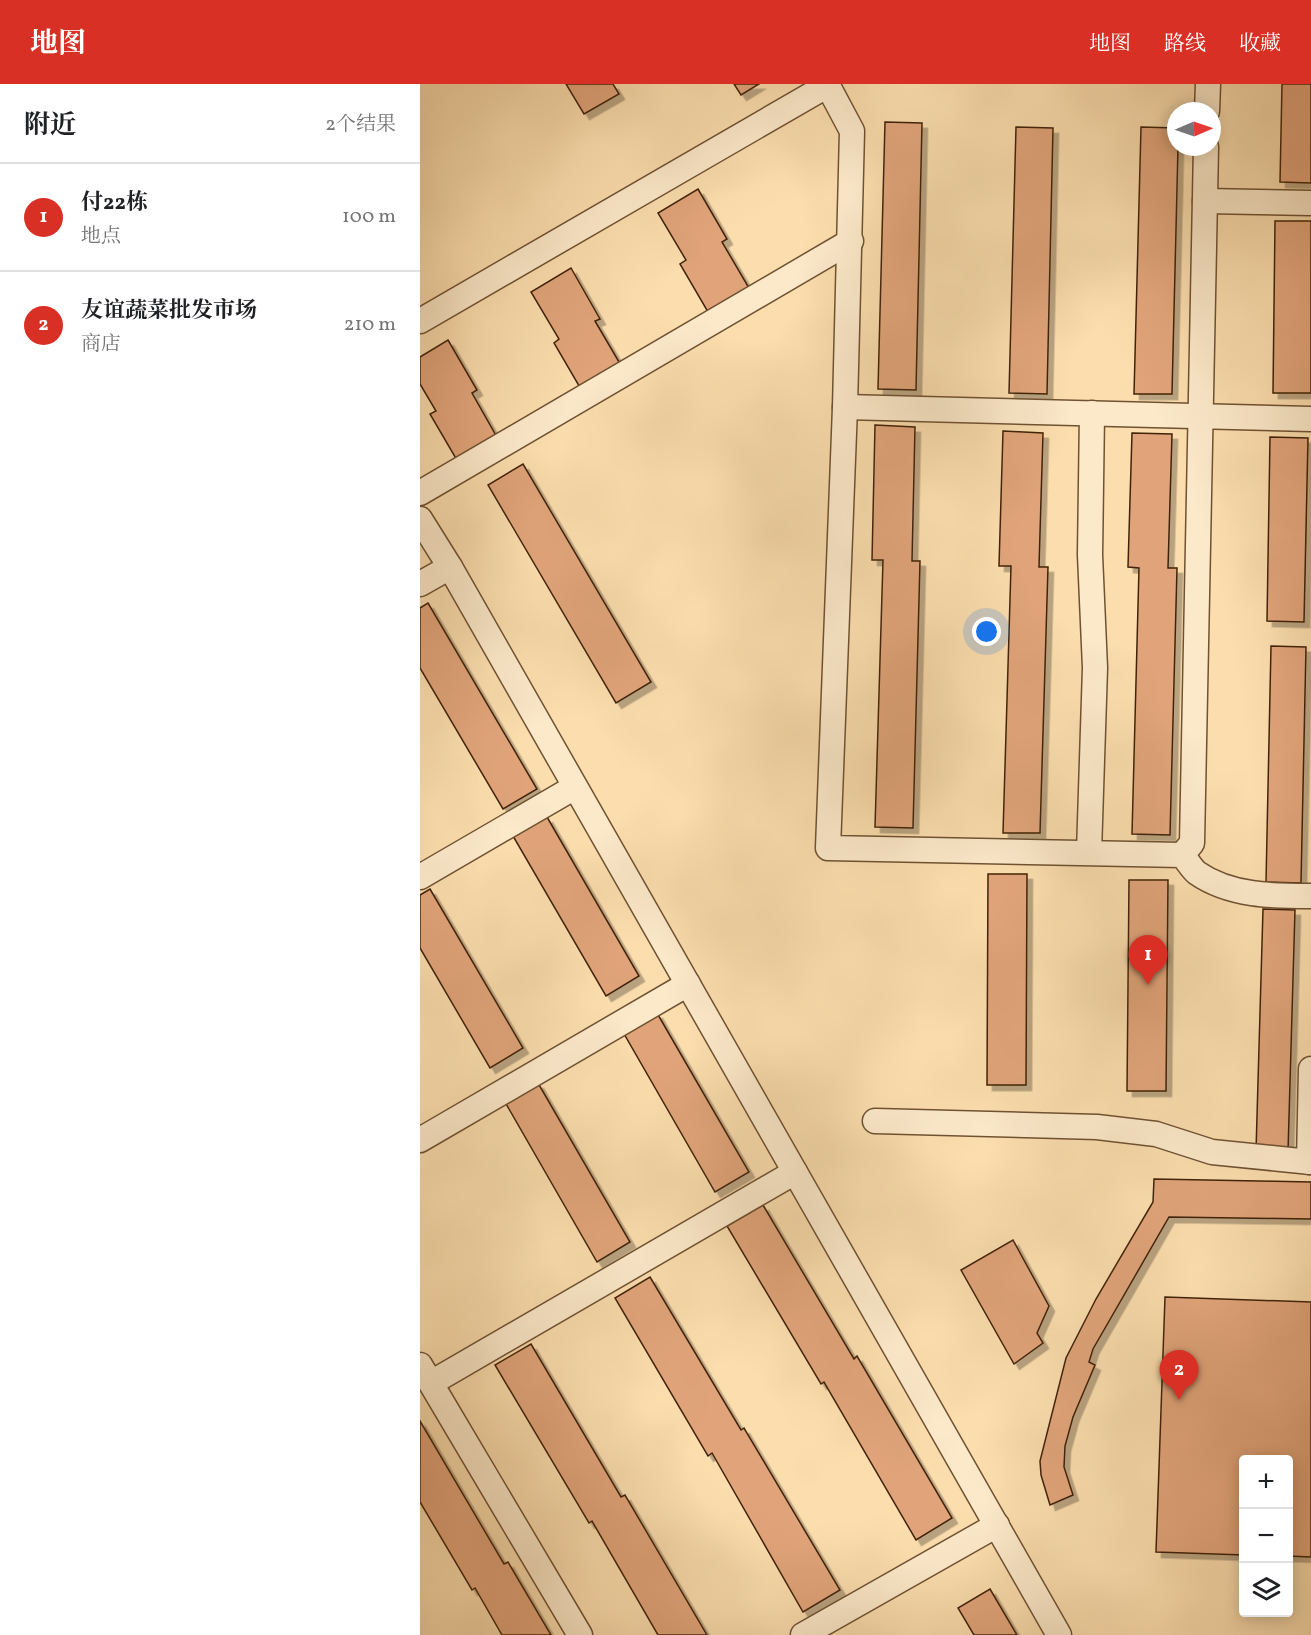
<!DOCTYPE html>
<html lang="zh">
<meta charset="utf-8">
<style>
:root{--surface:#fff;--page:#f6f6f6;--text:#202124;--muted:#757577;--line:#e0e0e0;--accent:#d93025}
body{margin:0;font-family:Vollkorn,"Noto Serif SC",serif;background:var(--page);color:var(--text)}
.controls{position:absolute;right:18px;bottom:18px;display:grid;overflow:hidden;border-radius:6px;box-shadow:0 3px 15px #0003}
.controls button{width:54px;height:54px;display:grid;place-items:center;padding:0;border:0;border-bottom:2px solid var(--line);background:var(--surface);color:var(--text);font:30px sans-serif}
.compass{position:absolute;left:747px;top:18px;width:54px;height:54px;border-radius:50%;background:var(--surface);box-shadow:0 3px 15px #0003;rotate:88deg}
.you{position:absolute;left:567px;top:548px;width:21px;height:21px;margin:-15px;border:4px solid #fff;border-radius:50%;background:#1a73e8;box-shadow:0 0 0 9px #1a73e833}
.badge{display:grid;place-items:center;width:39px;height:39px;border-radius:50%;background:var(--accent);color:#fff;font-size:20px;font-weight:700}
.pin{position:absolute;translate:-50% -50px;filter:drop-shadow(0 2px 3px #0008)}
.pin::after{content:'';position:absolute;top:32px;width:21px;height:18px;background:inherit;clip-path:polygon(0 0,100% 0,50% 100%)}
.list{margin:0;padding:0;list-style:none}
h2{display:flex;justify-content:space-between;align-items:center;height:78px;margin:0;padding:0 24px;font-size:26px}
h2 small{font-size:20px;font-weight:400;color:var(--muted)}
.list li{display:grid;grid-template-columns:39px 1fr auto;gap:18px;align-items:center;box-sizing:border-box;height:108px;padding:0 24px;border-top:2px solid var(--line)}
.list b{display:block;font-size:22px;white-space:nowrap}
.list p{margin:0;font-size:20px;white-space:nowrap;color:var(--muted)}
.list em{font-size:20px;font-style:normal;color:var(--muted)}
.icon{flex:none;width:33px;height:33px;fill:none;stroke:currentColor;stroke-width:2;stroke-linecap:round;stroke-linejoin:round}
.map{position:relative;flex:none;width:891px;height:1551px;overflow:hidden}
header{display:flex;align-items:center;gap:36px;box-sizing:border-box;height:84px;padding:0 30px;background:var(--accent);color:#fff}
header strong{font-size:28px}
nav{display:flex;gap:33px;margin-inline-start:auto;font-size:21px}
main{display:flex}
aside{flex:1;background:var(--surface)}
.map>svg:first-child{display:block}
.building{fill:#e1a47a;stroke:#402409;stroke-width:1.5;filter:url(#shadow)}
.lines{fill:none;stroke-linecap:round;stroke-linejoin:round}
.street-casing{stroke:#6f5232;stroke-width:27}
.street{stroke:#fce9ca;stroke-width:24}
</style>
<header>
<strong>地图</strong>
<nav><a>地图</a><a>路线</a><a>收藏</a></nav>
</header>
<main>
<aside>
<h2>附近<small>2个结果</small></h2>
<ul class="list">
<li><span class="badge">1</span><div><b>付22栋</b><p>地点</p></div><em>100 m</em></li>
<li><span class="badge">2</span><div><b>友谊蔬菜批发市场</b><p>商店</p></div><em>210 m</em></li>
</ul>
</aside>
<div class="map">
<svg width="891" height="1551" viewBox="0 0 891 1551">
<defs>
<filter id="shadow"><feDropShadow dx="5.5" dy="5.5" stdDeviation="0" flood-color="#0004"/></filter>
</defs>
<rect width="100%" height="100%" fill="#fbddae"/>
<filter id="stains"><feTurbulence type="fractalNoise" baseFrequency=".00333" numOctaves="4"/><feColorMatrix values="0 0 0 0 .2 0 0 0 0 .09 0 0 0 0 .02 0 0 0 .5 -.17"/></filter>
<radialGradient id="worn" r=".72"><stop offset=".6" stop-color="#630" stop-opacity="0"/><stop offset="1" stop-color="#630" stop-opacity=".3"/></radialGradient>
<g class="building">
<polygon points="146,0 193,0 199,10 164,30"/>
<polygon points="314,0 339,0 321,11"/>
<polygon points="862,0 891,0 891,99 860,98"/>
<polygon points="465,38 502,39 496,306 458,305"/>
<polygon points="596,43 633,44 627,310 589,309"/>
<polygon points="721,43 756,44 756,63 758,63 752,310 714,310"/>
<polygon points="278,105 307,155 302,158 329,204 288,228 260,180 266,176 238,129"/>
<polygon points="855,137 891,137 891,309 853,309"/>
<polygon points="151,184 180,235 175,237 202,283 162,307 134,259 139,255 111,208"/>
<polygon points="28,256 57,306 52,309 78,355 38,378 10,330 16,327 0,300 0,273"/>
<polygon points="455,341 495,343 492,477 500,477 493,744 455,743 463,476 452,476"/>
<polygon points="583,347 623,349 619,483 628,483 620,749 583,749 591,482 579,482"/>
<polygon points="712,349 752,350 748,484 757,484 750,751 712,750 719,484 708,483"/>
<polygon points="850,353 888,354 884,538 847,537"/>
<polygon points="103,380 231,598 196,619 68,401"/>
<polygon points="8,519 117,705 83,725 0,584 0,524"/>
<polygon points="851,562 886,563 881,799 846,798"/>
<polygon points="127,733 219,892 186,912 93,752"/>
<polygon points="568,790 607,790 606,1001 567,1001"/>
<polygon points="709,796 748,796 746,1007 707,1007"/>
<polygon points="10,805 103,964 70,984 0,864 0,811"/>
<polygon points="843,825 875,826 868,1068 836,1067"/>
<polygon points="237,929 329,1088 295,1108 203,948"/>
<polygon points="118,999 210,1158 177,1178 85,1018"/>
<polygon points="734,1095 891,1098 891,1135 749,1133 673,1265 669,1278 675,1281 653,1333 645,1362 644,1383 653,1411 630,1421 621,1391 620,1377 646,1274 676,1215 733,1118"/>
<polygon points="343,1121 434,1275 437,1272 532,1434 496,1456 404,1298 401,1300 307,1142"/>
<polygon points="593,1156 629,1222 617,1249 623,1259 594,1280 541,1186"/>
<polygon points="230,1193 321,1346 324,1344 420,1506 383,1528 292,1369 288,1372 195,1214"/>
<polygon points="745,1213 891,1218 891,1473 868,1472 868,1376 824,1376 824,1471 736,1468"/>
<polygon points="111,1260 201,1413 205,1411 287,1551 238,1551 172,1437 169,1439 75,1281"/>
<polygon points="0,1337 84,1480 88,1478 131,1551 82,1551 55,1504 52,1506 0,1418"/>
<polygon points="570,1505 597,1551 554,1551 538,1524"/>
</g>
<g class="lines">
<g class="street-casing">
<g id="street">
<path d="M407,0L432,47L425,323L408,764L762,771C767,776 771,784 777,789C810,812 853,812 891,812"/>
<polyline points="787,27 788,0"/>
<polyline points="785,117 891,119"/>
<polyline points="0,237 408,1"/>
<polyline points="425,323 891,335"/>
<polyline points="0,409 431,157"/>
<polyline points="0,435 30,483 639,1551"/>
<polyline points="0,500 30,483"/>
<polyline points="669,768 675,584 670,471 672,329"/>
<polyline points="762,771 772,759 786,63"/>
<polyline points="0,793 155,703"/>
<polyline points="455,1037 677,1043 736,1050 792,1068 891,1078"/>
<polyline points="0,1056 268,900"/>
<polyline points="889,1078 891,985"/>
<polyline points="0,1281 160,1551"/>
<polyline points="11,1299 375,1088"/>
<polyline points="383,1551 577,1441"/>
</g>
</g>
<use href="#street" class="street"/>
</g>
<rect width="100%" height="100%" filter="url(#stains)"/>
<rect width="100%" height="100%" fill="url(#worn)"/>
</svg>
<div class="controls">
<button>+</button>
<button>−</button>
<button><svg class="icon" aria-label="layers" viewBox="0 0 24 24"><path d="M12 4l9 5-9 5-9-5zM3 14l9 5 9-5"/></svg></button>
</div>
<svg class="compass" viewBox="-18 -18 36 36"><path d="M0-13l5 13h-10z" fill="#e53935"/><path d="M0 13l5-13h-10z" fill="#757577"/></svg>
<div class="you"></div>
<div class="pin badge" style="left:728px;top:901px">1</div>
<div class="pin badge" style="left:759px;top:1316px">2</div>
</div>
</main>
